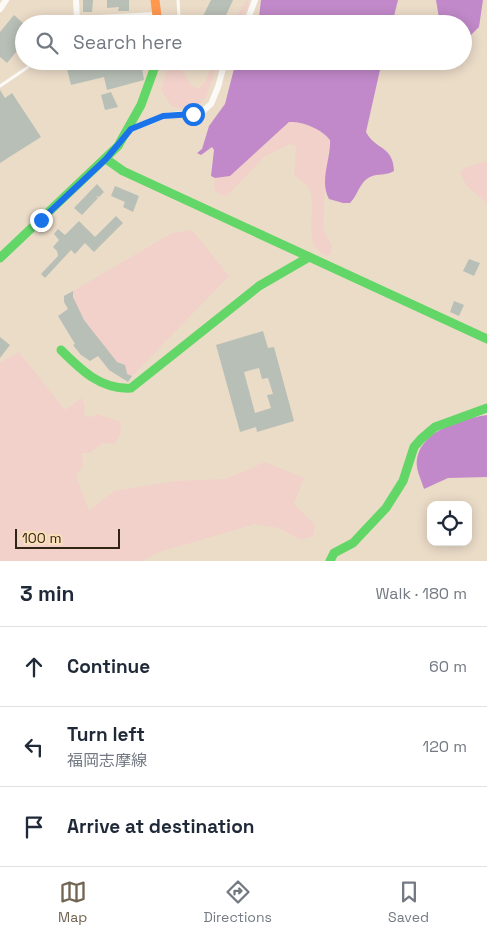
<!DOCTYPE html>
<meta charset="utf-8">
<style>
:root{--surface:#fff;--page:#f6f6f7;--text:#1f2937;--muted:#747a83;--line:#e0e1e3;--accent:#726452}
body{margin:0;font-family:"Space Grotesk","Noto Sans JP",sans-serif;background:var(--page);color:var(--text)}
.controls{position:absolute;right:15px;bottom:15px;display:grid;overflow:hidden;border-radius:10px;box-shadow:0 2px 12px #0003}
.controls button{width:45px;height:45px;display:grid;place-items:center;padding:0;border:0;border-bottom:1px solid var(--line);background:var(--surface);color:var(--text);font:25px sans-serif}
.scale{position:absolute;left:15px;bottom:12px;width:105px;box-sizing:border-box;padding-left:5px;border:2px solid #312412;border-top:0;font-size:14px;line-height:18px;white-space:nowrap;color:#312412;-webkit-text-stroke:4px #fadfb9;paint-order:stroke}
.stop{position:absolute;width:15px;height:15px;margin:-11px;border:4px solid #1a73e8;border-radius:50%;background:#fff}
.stop.end{background:#1a73e8;border-color:#fff;box-shadow:0 1px 5px #0008}
.list{margin:0;padding:0;list-style:none}
h2{display:flex;justify-content:space-between;align-items:center;height:65px;margin:0;padding:0 20px;font-size:21px}
h2 small{font-size:16px;font-weight:400;color:var(--muted)}
.list li{display:grid;grid-template-columns:32px 1fr auto;gap:15px;align-items:center;box-sizing:border-box;height:80px;padding:0 20px;border-top:1px solid var(--line)}
.list b{display:block;font-size:19px;white-space:nowrap}
.list p{margin:0;font-size:16px;white-space:nowrap;color:var(--muted)}
.list em{font-size:16px;font-style:normal;color:var(--muted)}
.icon{flex:none;width:28px;height:28px;fill:none;stroke:currentColor;stroke-width:2;stroke-linecap:round;stroke-linejoin:round}
.map{position:relative;flex:none;width:487px;height:561px;overflow:hidden}
.search{position:absolute;background:var(--surface);box-shadow:0 2px 12px #0003;left:15px;right:15px;top:15px;height:55px;display:flex;align-items:center;gap:12px;box-sizing:border-box;padding:0 18px;border-radius:28px;color:var(--muted);font-size:19px}
.sheet{height:305px;background:var(--surface)}
nav{display:flex;justify-content:space-around;align-items:center;box-sizing:border-box;height:70px;border-top:1px solid var(--line);background:var(--surface);font-size:14px;color:var(--muted)}
nav a{display:grid;justify-items:center;gap:2px}
nav .on{color:var(--accent)}
.map>svg:first-child{display:block}
.green{fill:#f1d1c9}
.water{fill:#c189c9}
.building{fill:#b8bfb6;fill-rule:evenodd}
.lines{fill:none;stroke-linecap:round;stroke-linejoin:round}
.lane{stroke:#fcfaf7;stroke-width:3}
.street{stroke:#fcfaf7;stroke-width:6}
.fast{stroke:#63d668;stroke-width:9}
.slow{stroke:#ff974d;stroke-width:9}
.route{stroke:#1a73e8;stroke-width:6}
</style>
<div class="map">
<svg width="487" height="561" viewBox="0 0 487 561">
<rect width="100%" height="100%" fill="#ebdcc8"/>
<g class="green">
<polygon points="247,0 250,4 237,24 231,24"/>
<path d="M213,61H219C208,88 208,118 171,106L161,90L167,70L178,68L183,72L192,86L199,89L206,80Z"/>
<path d="M289,122C303,121 322,129 330,140L325,181L323,230L332,246L331,253L326,256C300,243 318,212 310,191C307,182 299,181 294,175L296,147L290,144L264,157L227,196L220,195L214,189L215,178L230,176Z"/>
<polygon points="487,161 487,203 467,186 460,173 464,168"/>
<path d="M192,230L229,276L132,376L127,374L124,366L117,362C103,345 73,312 73,291L172,233Z"/>
<polygon points="19,352 65,410 82,398 85,405 84,416 91,417 97,414 121,422 120,435 114,444 103,443 89,453 82,453 83,466 76,476 89,511 114,491 176,481 226,479 265,462 304,478 294,504 315,525 313,536 301,540 279,528 255,524 156,553 143,561 0,561 0,363"/>
</g>
<g class="water">
<polygon points="261,0 398,0 392,24 255,24 259,17"/>
<polygon points="436,0 483,0 479,27 463,43 463,24 440,24"/>
<path d="M236,61H382L366,132C375,150 393,145 394,171C386,176 378,173 370,177C360,181 358,195 350,203H343L329,199C319,181 331,159 330,140C322,129 302,121 289,122L230,176L215,178L211,176L214,150L212,147L201,155L197,153L202,149L209,126L225,104Z"/>
<path d="M487,415V477L448,478L424,489C422,482 418,474 417,467C414,432 461,419 487,415Z"/>
</g>
<g class="building">
<polygon points="83,0 93,0 92,12 83,12"/>
<polygon points="107,0 129,0 129,11 118,11 119,7 107,8"/>
<polygon points="211,0 233,0 222,24 199,24"/>
<polygon points="14,15 24,24 24,49 21,46 7,63 0,57 0,32"/>
<polygon points="99,61 145,61 146,67 142,68 144,80 107,90 104,77 71,85 67,69"/>
<polygon points="0,90 5,98 12,93 41,137 0,163"/>
<polygon points="111,92 118,107 105,110 101,95"/>
<polygon points="97,184 104,192 99,197 96,196 98,198 82,215 74,208"/>
<polygon points="115,186 139,196 133,212 123,207 125,202 111,196"/>
<polygon points="116,216 123,223 94,252 85,243 75,254 71,250 45,278 41,274 58,256 57,251 53,247 59,240 54,234 58,229 65,235 79,221 95,237"/>
<polygon points="469,259 480,263 474,276 463,271"/>
<polygon points="73,291 73,297 84,320 117,362 125,365 127,374 132,376 128,382 109,370 98,356 90,361 81,355 73,345 75,344 58,316 68,309 64,302 64,296"/>
<polygon points="454,301 464,305 459,316 450,312"/>
<path d="M263,331L268,348L274,347L294,421L257,432L256,427L240,432L216,345ZM259,368L262,379L268,378L273,394L267,395L271,408L255,413L244,372Z"/>
<polygon points="0,337 10,345 0,358"/>
</g>
<g class="lines">
<g class="lane">
<polyline points="178,0 179,16 187,24"/>
<polyline points="55,24 77,19"/>
<polyline points="0,86 37,61"/>
</g>
<g class="street">
<polyline points="76,0 77,19 157,15"/>
<polyline points="0,9 6,0"/>
<polyline points="246,24 255,0"/>
<polyline points="131,129 163,116 202,112 211,104 218,87 225,61"/>
</g>
<g class="fast">
<polyline points="106,159 123,171 487,339"/>
<polyline points="0,258 118,146 141,105 157,61"/>
<path d="M61,350C81,370 101,390 131,388L259,286L309,257"/>
<polyline points="330,561 334,553 353,543 386,508 403,481 414,447 421,439 435,427 487,408"/>
</g>
<polyline class="slow" points="155,0 158,24"/>
</g>
<g class="lines">
<polyline class="route" points="41,220 106,159 131,129 163,116 193,114"/>
</g>
</svg>
<div class="controls">
<button><svg class="icon" aria-label="locate" viewBox="0 0 24 24"><circle cx="12" cy="12" r="6"/><path d="M12 2v4M12 18v4M2 12h4M18 12h4"/></svg></button>
</div>
<div class="scale">100 m</div>
<div class="stop" style="left:193px;top:114px"></div>
<div class="stop end" style="left:41px;top:220px"></div>
<div class="search"><svg class="icon" aria-label="search" viewBox="0 0 24 24"><circle cx="10" cy="10" r="6"/><path d="M15 15l6 6"/></svg>Search here</div>
</div>
<section class="sheet">
<h2>3 min<small>Walk · 180 m</small></h2>
<ul class="list">
<li><svg class="icon" aria-label="ahead" viewBox="0 0 24 24"><path d="M12 20V5M6 11l6-6 6 6"/></svg><div><b>Continue</b></div><em>60 m</em></li>
<li><svg class="icon" aria-label="left" viewBox="0 0 24 24"><path d="M17 20v-9H6M10 6l-5 5 5 5"/></svg><div><b>Turn left</b><p>福岡志摩線</p></div><em>120 m</em></li>
<li><svg class="icon" aria-label="arrive" viewBox="0 0 24 24"><path d="M6 21V4h12l-3 4 3 4H6"/></svg><div><b>Arrive at destination</b></div></li>
</ul>
</section>
<nav>
<a class="on"><svg class="icon" aria-label="map" viewBox="0 0 24 24"><path d="M3 6l6-2 6 2 6-2v14l-6 2-6-2-6 2zM9 4v14M15 6v14"/></svg>Map</a>
<a><svg class="icon" aria-label="directions" viewBox="0 0 24 24"><path d="M12 3l9 9-9 9-9-9zM9 14v-3h6M13 9l2 2-2 2"/></svg>Directions</a>
<a><svg class="icon" aria-label="saved" viewBox="0 0 24 24"><path d="M7 4h10v16l-5-4-5 4z"/></svg>Saved</a>
</nav>
